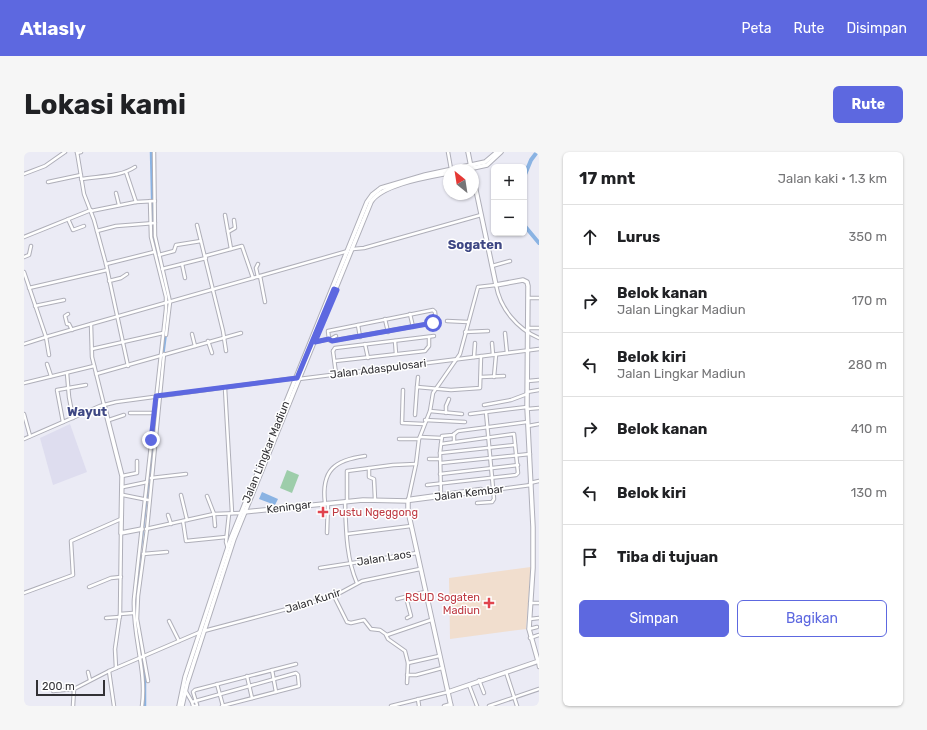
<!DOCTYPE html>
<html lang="id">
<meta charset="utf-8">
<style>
:root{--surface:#fff;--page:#f6f6f6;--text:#202124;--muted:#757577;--line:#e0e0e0;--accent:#5d68e0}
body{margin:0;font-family:Rubik,sans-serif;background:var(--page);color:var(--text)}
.controls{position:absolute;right:12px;top:12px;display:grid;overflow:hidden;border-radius:6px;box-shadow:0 1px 3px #0004}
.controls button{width:36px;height:36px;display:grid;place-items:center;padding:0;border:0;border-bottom:1px solid var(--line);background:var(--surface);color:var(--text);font:20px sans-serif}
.compass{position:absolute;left:419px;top:12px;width:36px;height:36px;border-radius:50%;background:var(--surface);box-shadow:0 1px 3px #0004;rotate:330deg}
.scale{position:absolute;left:12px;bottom:10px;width:69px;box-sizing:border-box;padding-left:4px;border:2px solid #323135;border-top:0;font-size:11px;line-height:14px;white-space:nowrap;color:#323135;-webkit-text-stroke:3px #fff;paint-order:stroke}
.stop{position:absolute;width:12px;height:12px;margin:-9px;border:3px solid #5d68e0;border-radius:50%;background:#fff}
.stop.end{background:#5d68e0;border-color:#fff;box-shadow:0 1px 4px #0008}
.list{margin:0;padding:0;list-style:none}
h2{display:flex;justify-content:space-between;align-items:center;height:52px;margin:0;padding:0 16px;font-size:17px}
h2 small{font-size:13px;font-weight:400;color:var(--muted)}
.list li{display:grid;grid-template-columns:26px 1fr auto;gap:12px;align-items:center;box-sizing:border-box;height:64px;padding:0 16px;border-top:1px solid var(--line)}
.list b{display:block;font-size:15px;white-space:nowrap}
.list p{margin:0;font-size:13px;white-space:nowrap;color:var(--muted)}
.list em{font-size:13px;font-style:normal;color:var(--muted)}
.actions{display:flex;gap:8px;padding:12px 16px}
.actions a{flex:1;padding:9px 0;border:1px solid var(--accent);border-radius:6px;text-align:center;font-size:14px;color:var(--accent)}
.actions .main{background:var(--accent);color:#fff}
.icon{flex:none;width:22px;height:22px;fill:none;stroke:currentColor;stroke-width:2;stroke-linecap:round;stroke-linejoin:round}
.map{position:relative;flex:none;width:515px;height:554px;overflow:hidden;border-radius:6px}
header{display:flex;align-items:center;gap:24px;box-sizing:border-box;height:56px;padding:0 20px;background:var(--accent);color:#fff}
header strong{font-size:19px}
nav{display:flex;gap:22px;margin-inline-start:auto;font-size:14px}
.intro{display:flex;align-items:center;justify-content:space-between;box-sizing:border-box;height:96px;padding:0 24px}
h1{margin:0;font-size:28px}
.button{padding:10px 18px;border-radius:6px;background:var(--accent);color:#fff;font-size:14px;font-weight:700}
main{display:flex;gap:24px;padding:0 24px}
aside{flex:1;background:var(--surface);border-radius:6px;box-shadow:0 1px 3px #0004}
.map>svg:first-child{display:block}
.built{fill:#deddef}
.medical{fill:#f1dece}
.green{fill:#9dcdaa}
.water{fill:#8ab3e3}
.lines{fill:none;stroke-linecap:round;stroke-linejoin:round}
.canal{stroke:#8ab3e3;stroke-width:2.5}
.river{stroke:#8ab3e3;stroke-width:4}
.street-casing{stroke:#afafb9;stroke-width:4.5}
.secondary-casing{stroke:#afafb9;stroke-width:5.5}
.street{stroke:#fff;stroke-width:2.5}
.secondary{stroke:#fff;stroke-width:3.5}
.route{stroke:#5d68e0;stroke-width:5}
.health-dot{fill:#e0444e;stroke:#fff;stroke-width:1.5}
.labels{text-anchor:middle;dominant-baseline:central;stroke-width:3;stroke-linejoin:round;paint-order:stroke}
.street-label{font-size:11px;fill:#323135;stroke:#fff}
.health-label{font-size:11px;fill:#be3a42;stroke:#fff;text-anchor:start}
.quarter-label{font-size:13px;font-weight:bold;fill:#3f4884;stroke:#fff}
</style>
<header>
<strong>Atlasly</strong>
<nav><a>Peta</a><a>Rute</a><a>Disimpan</a></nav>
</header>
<div class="intro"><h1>Lokasi kami</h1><a class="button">Rute</a></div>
<main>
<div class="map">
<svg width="515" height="554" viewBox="0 0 515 554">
<rect width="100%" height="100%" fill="#ebebf5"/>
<polygon class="built" points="46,272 63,320 29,333 16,286"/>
<polygon class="medical" points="507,415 502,477 426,487 425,426"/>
<polygon class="green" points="263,318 275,323 268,341 256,336"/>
<polygon class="water" points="238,340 254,347 251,353 235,347"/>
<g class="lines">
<g class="canal">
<polyline points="127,0 129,85 145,156"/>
<polyline points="139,204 142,181"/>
<polyline points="117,394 136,230"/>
<polyline points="111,463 116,400"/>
<polyline points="117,503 121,522 121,554"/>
</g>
<g class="river">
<polyline points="500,25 507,8 513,0"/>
<polyline points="500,73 515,91"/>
</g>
<g class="street-casing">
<g id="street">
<polyline points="53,0 60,42 70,68 82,112 104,214"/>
<polyline points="130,0 131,84 146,150 142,183"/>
<polyline points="424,0 427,17"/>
<polyline points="53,1 57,0"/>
<polyline points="102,20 112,50"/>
<polyline points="0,22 21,14 41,0"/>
<path d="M57,27C75,24 96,25 111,15"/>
<polyline points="24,30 57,23"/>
<polyline points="92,41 95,53"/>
<polyline points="67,59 112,50 131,49"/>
<polyline points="201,63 207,97"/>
<polyline points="44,67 49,78 60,74"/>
<polyline points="173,73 199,179 202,199"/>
<polyline points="73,79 92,74 131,71"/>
<polyline points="204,80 211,76 210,68"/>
<polyline points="0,85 67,58"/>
<polyline points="329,97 340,96 457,63"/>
<polyline points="135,103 150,99 152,93 177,89"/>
<polyline points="181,104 218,94 229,126"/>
<polyline points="0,105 5,103 7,94"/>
<polyline points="82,112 130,100"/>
<polyline points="158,112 161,126"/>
<polyline points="234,112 232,116 234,125"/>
<polyline points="468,114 486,109"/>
<polyline points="138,117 182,106"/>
<polyline points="0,120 22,185 67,172"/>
<polyline points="236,124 241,150"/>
<polyline points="85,129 97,126 103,122"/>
<polyline points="5,136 83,118"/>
<polyline points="504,146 515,146"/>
<polyline points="11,154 40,148"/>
<polyline points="44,162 41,164 43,172 45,172 48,178"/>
<polyline points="386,162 389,175"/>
<polyline points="361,167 364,180"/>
<polyline points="423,169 444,170"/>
<polyline points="334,173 336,185"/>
<polyline points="504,176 515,176"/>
<polyline points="441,180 464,179"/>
<polyline points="481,181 483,201"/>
<polyline points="168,182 171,194"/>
<polyline points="184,189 188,201"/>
<polyline points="371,189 372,202"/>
<polyline points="291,190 305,187 304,179 409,158 411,160 412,169 409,171 307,189 305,188 312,184"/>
<polyline points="468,191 469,203"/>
<polyline points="0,192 22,185 25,203"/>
<polyline points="341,192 344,206"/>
<polyline points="68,197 139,181"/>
<polyline points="309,199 311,196 410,184"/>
<polyline points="309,199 312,222"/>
<polyline points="450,205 451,191"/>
<polyline points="311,209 401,199 405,194 405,185"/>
<polyline points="23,212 27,224"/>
<polyline points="43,221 45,245 49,266"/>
<polyline points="72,222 217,181"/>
<polyline points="457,225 480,224"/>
<polyline points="470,225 472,203"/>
<polyline points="275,227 515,197"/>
<polyline points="504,229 515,228"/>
<polyline points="0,231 70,214"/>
<polyline points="393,235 394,225"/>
<polyline points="201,236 208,361"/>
<polyline points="379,238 378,271 400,272"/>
<polyline points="503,240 515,238"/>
<polyline points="80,253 68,205 67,172 324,99"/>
<polyline points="460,253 487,248 503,242"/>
<polyline points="503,257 515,256"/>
<polyline points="406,259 438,262"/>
<polyline points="106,261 130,261"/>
<polyline points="422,261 422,254 425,247"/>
<polyline points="0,262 6,284"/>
<polyline points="446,262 503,255"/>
<polyline points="391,263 393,235 427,238 456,236 457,204"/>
<polyline points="85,268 100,263"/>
<polyline points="401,268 441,270"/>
<polyline points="39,270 33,238 62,233"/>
<polyline points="504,274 515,272"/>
<polyline points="396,285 418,286"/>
<polyline points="0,287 76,254 92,250 272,226"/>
<polyline points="375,287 395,287"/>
<polyline points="430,290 430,282"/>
<polyline points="416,301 491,293"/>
<polyline points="405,307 416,307"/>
<polyline points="417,311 506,302"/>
<polyline points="345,316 345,325 350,327 351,347"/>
<polyline points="416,322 494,313"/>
<polyline points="98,324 113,321 113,309"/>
<polyline points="127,326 162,322"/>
<polyline points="506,331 515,329"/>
<polyline points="403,333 492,323 494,321 490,282 417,292"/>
<path d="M507,333L384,349L392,312L395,287L406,259L409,241L436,202L454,135L472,133C476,156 493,177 515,186"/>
<polyline points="99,335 123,330"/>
<polyline points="99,343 124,348"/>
<polyline points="157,343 163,368"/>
<polyline points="183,344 190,362 191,374"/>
<polyline points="417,344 416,301 418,284 429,283 434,279 503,270"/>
<polyline points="384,347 457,337"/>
<polyline points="323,349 323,319 369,313 392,312"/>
<path d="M321,350C322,376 322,406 333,431"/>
<path d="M301,351C297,318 311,308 341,304"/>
<polyline points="453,351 468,350 470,347 462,260"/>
<polyline points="144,363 147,372"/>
<polyline points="159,369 162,389 202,385"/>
<polyline points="122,377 190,362 217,361"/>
<polyline points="303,381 304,351"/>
<polyline points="323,382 387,374"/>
<polyline points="204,397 202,390 205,362"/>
<polyline points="119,402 143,400"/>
<polyline points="296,416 393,401"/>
<polyline points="65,435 87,426 97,425"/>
<polyline points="0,441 49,423 47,389 97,367"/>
<polyline points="310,444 323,470 327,471 340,468 347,477 356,478 363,483 407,468"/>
<polyline points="373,447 401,440"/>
<polyline points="506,451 515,451"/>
<polyline points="96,462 109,461"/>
<polyline points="82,466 96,465"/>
<polyline points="383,466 387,464 383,449 402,444"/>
<polyline points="506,467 515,466"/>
<polyline points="145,469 155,489"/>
<polyline points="505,477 513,475"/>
<polyline points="180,479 293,449 314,442 338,429 396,417"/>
<polyline points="362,483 364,487 381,499 384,511 383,531"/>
<polyline points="506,486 515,483"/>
<polyline points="514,509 515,515"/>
<polyline points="384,511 415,504"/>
<polyline points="92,516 91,497 96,462 97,381"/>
<polyline points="248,518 252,540"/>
<polyline points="85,519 90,554"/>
<polyline points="64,520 66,528"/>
<polyline points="482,520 493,554"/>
<polyline points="383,523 392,523 418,516"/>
<polyline points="223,524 228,546"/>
<polyline points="455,528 460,541"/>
<polyline points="124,529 113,467 114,444 123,377 140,202"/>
<polyline points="193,532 199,554"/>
<polyline points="445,533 453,554"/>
<polyline points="161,538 168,550"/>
<polyline points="29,539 50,537"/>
<polyline points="394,547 395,554"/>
<polyline points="173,553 169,540 171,538 272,512"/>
<polyline points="49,554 50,537 85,519 176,480"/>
<path d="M118,554C123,518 108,483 110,447L142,157V145L127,85L126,49"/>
<polyline points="173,554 169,554 168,550 272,521 274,523 275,534 198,554"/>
<polyline points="367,554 424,540"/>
<polyline points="420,554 427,552"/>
<polyline points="465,554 515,537"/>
</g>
</g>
<g class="secondary-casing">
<g id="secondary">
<polyline points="444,0 447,15"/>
<polyline points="440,18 463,13 477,0"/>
<polyline points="449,24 472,133 499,128 503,130 504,134 503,255 509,375 509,416 505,477 514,509"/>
<polyline points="80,253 98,324 97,381 118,377"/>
<polyline points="220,360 339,348 384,349 384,359 427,554"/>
<polyline points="424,540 515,509"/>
<polyline points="155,554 161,525 207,386 343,50 348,43 357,36 401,23 461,10 473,0"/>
<path d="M158,554L163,532L210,387L347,50C358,32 405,25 425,21"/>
</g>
</g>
<use href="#street" class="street"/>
<use href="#secondary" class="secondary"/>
</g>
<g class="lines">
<polyline class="route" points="127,288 132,244 273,226 310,137 313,138 291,190 305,187 308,189 409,171"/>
</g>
<g class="health-dot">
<path d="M297 354h4v4h4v4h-4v4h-4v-4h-4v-4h4z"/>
<path d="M463 445h4v4h4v4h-4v4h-4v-4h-4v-4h4z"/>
</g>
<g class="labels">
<g class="street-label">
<text transform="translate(354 217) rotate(-7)">Jalan Adaspulosari</text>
<text transform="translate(242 300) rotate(-68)">Jalan Lingkar Madiun</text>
<text transform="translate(445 341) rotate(-7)">Jalan Kembar</text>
<text transform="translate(265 355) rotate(-7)">Keningar</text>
<text transform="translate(360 406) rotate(-9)">Jalan Laos</text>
<text transform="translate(289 449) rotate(-18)">Jalan Kunir</text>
</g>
<g class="health-label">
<text x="308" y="360">Pustu Ngeggong</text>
<text x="456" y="445" text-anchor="end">RSUD Sogaten<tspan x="456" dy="13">Madiun</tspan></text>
</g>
<g class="quarter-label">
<text x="451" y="92">Sogaten</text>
<text x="63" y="259">Wayut</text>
</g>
</g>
</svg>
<div class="controls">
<button>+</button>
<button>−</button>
</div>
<svg class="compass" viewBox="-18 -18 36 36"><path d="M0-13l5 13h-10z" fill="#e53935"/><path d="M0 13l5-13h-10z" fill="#757577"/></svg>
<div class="scale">200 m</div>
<div class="stop" style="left:409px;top:171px"></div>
<div class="stop end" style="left:127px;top:288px"></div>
</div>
<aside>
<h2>17 mnt<small>Jalan kaki · 1.3 km</small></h2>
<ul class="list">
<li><svg class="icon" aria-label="ahead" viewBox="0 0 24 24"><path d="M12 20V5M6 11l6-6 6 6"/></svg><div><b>Lurus</b></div><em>350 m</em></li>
<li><svg class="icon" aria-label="right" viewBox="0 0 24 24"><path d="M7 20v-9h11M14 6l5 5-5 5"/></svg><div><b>Belok kanan</b><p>Jalan Lingkar Madiun</p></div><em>170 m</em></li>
<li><svg class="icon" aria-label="left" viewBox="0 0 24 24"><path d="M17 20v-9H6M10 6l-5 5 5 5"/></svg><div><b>Belok kiri</b><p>Jalan Lingkar Madiun</p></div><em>280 m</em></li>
<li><svg class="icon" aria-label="right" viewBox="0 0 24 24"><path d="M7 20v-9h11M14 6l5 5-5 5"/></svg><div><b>Belok kanan</b></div><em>410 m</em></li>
<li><svg class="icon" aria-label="left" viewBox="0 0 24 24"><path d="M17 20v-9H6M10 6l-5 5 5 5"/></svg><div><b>Belok kiri</b></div><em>130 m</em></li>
<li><svg class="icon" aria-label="arrive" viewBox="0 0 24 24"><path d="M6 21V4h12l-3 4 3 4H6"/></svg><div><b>Tiba di tujuan</b></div></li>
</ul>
<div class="actions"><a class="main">Simpan</a><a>Bagikan</a></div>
</aside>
</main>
